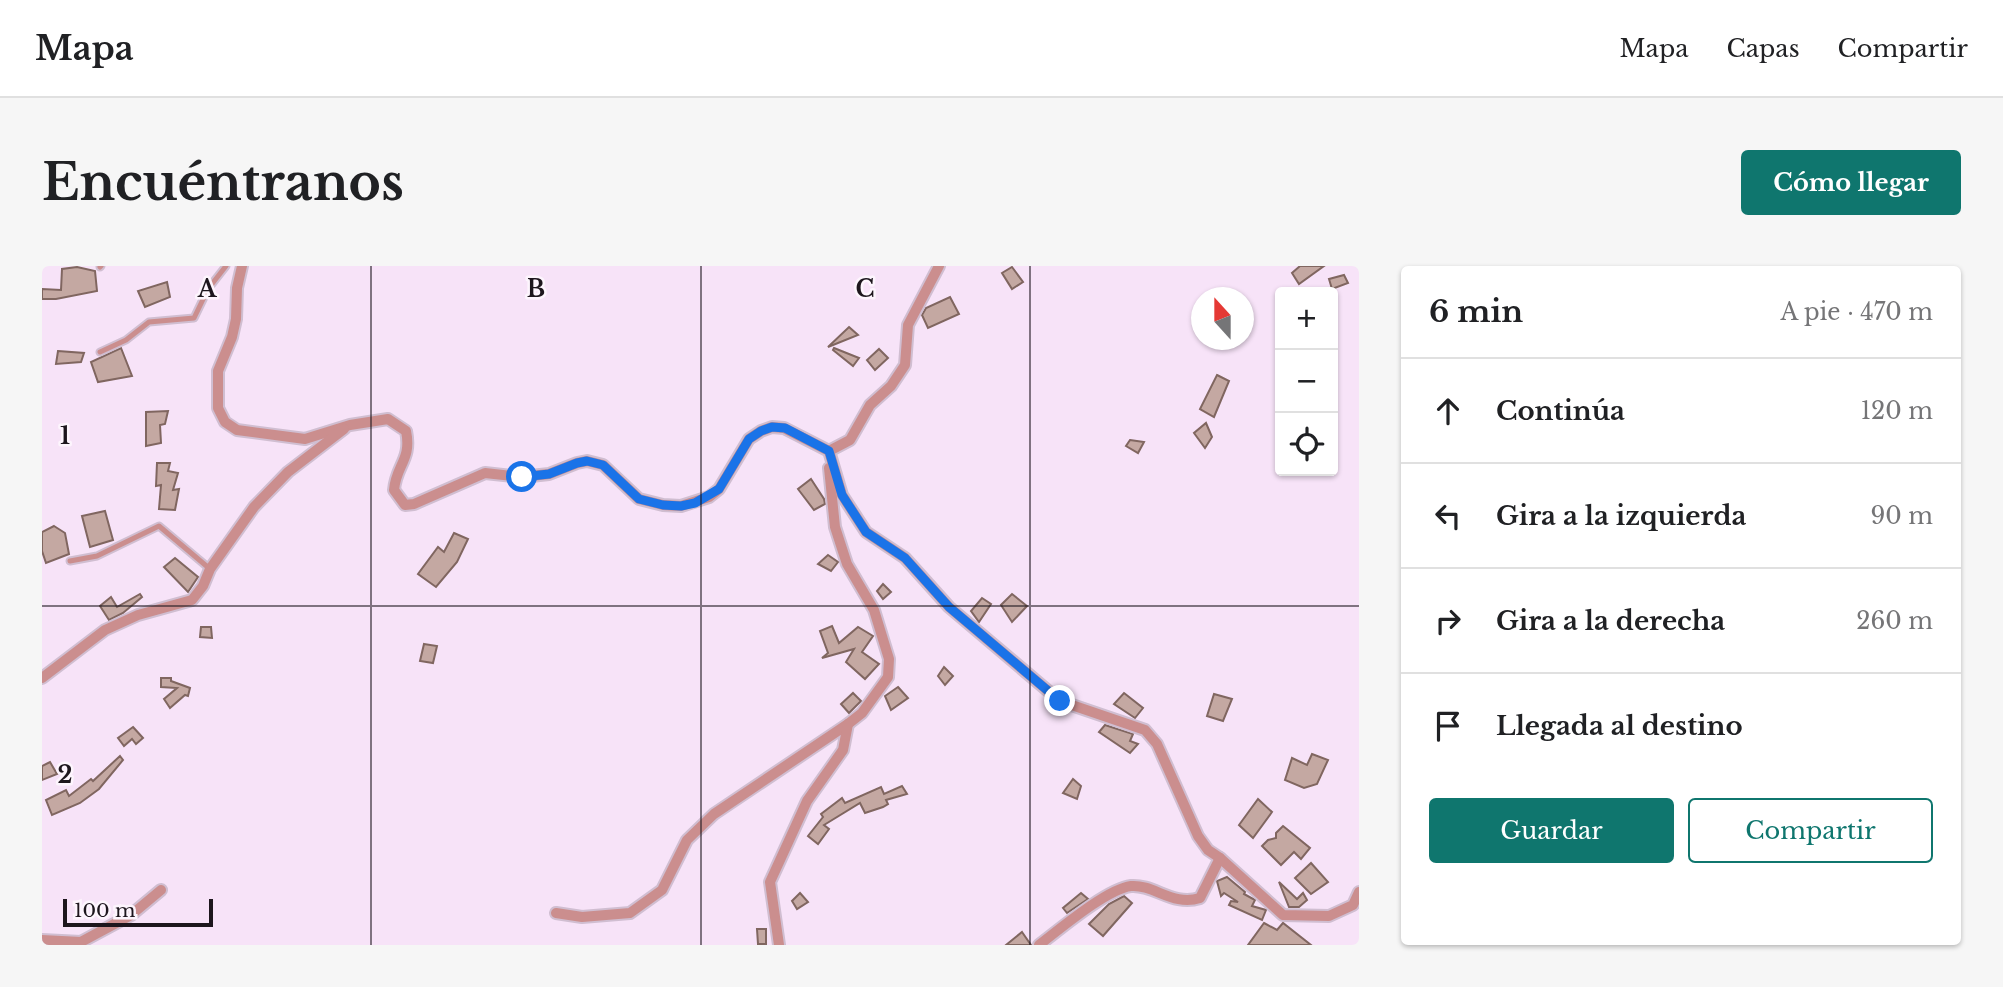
<!DOCTYPE html>
<html lang="es">
<meta charset="utf-8">
<style>
:root{--surface:#fff;--page:#f6f6f6;--text:#202124;--muted:#757577;--line:#e0e0e0;--accent:#0f766e}
body{margin:0;font-family:"Libre Baskerville",serif;background:var(--page);color:var(--text)}
.controls{position:absolute;right:21px;top:21px;display:grid;overflow:hidden;border-radius:7px;box-shadow:0 2px 5px #0004}
.controls button{width:63px;height:63px;display:grid;place-items:center;padding:0;border:0;border-bottom:2px solid var(--line);background:var(--surface);color:var(--text);font:35px sans-serif}
.compass{position:absolute;left:1149px;top:21px;width:63px;height:63px;border-radius:50%;background:var(--surface);box-shadow:0 2px 5px #0004;rotate:339deg}
.scale{position:absolute;left:21px;bottom:18px;width:150px;box-sizing:border-box;padding-left:7px;border:4px solid #1d161d;border-top:0;font-size:19px;line-height:24px;white-space:nowrap;color:#1d161d;-webkit-text-stroke:5px #fdf5fd;paint-order:stroke}
.stop{position:absolute;width:21px;height:21px;margin:-16px;border:5px solid #1a73e8;border-radius:50%;background:#fff}
.stop.end{background:#1a73e8;border-color:#fff;box-shadow:0 2px 7px #0008}
.list{margin:0;padding:0;list-style:none}
h2{display:flex;justify-content:space-between;align-items:center;height:91px;margin:0;padding:0 28px;font-size:30px}
h2 small{font-size:23px;font-weight:400;color:var(--muted)}
.list li{display:grid;grid-template-columns:46px 1fr auto;gap:21px;align-items:center;box-sizing:border-box;height:105px;padding:0 28px;border-top:2px solid var(--line)}
.list b{display:block;font-size:26px;white-space:nowrap}
.list em{font-size:23px;font-style:normal;color:var(--muted)}
.actions{display:flex;gap:14px;padding:21px 28px}
.actions a{flex:1;padding:16px 0;border:2px solid var(--accent);border-radius:7px;text-align:center;font-size:24px;color:var(--accent)}
.actions .main{background:var(--accent);color:#fff}
.icon{flex:none;width:38px;height:38px;fill:none;stroke:currentColor;stroke-width:2;stroke-linecap:round;stroke-linejoin:round}
.map{position:relative;flex:none;width:1317px;height:679px;overflow:hidden;border-radius:7px}
header{display:flex;align-items:center;gap:42px;box-sizing:border-box;height:98px;padding:0 35px;background:var(--surface);border-bottom:2px solid var(--line)}
header strong{font-size:33px}
nav{display:flex;gap:38px;margin-inline-start:auto;font-size:24px}
.intro{display:flex;align-items:center;justify-content:space-between;box-sizing:border-box;height:168px;padding:0 42px}
h1{margin:0;font-size:49px}
.button{padding:18px 32px;border-radius:7px;background:var(--accent);color:#fff;font-size:24px;font-weight:700}
main{display:flex;gap:42px;padding:0 42px}
aside{flex:1;background:var(--surface);border-radius:7px;box-shadow:0 2px 5px #0004}
.map>svg:first-child{display:block}
.building{fill:#c4a8a2;stroke:#806660;stroke-width:2}
.lines{fill:none;stroke-linecap:round;stroke-linejoin:round}
.service-casing{stroke:#d0bed1;stroke-width:9}
.minor-casing{stroke:#d0bed1;stroke-width:14}
.service{stroke:#cb8e8e;stroke-width:5}
.minor{stroke:#cb8e8e;stroke-width:10}
.route{stroke:#1a73e8;stroke-width:9}
.grid{fill:none;stroke:#1d161d;stroke-width:2;stroke-opacity:0.55}
.grid-label{font-size:23px;text-anchor:middle;font-weight:bold;fill:#1d161d;stroke:#fdf5fd;stroke-width:5;stroke-linejoin:round;paint-order:stroke}
</style>
<header>
<strong>Mapa</strong>
<nav><a>Mapa</a><a>Capas</a><a>Compartir</a></nav>
</header>
<div class="intro"><h1>Encuéntranos</h1><a class="button">Cómo llegar</a></div>
<main>
<div class="map">
<svg width="1317" height="679" viewBox="0 0 1317 679">
<rect width="100%" height="100%" fill="#f7e3f8"/>
<g class="building">
<polygon points="1258,0 1282,0 1257,18 1250,7"/>
<polygon points="35,1 53,5 55,25 14,33 0,33 0,23 19,24 20,3"/>
<polygon points="970,1 981,16 970,23 960,7"/>
<polygon points="1302,9 1306,17 1290,23 1287,13"/>
<polygon points="125,16 128,31 103,41 96,25"/>
<polygon points="908,31 917,48 886,62 880,49 884,42"/>
<polygon points="807,61 816,69 786,81"/>
<polygon points="79,82 90,110 56,116 49,96"/>
<polygon points="792,82 817,92 811,100 791,84"/>
<polygon points="837,83 846,92 833,104 825,94"/>
<polygon points="16,85 42,87 39,96 14,98"/>
<polygon points="1175,109 1187,115 1172,151 1158,143"/>
<polygon points="126,145 123,158 118,159 119,177 104,180 104,146"/>
<polygon points="1164,157 1170,171 1163,182 1152,167"/>
<polygon points="1088,174 1102,176 1096,187 1084,180"/>
<polygon points="115,197 128,197 126,205 136,207 131,224 137,223 133,244 117,243 119,219 114,220"/>
<polygon points="769,213 782,233 783,238 772,244 756,223"/>
<polygon points="63,245 71,274 48,281 40,250"/>
<polygon points="12,260 23,267 27,288 4,297 0,285 0,266"/>
<polygon points="412,267 426,273 415,296 394,321 376,308 396,281 402,286"/>
<polygon points="786,289 796,296 789,305 776,298"/>
<polygon points="133,292 156,311 146,326 122,301"/>
<polygon points="841,318 849,326 841,333 835,325"/>
<polygon points="98,328 100,331 81,347 67,354 58,340 69,331 75,341"/>
<polygon points="970,328 985,340 970,356 959,339"/>
<polygon points="940,332 949,338 937,356 929,345"/>
<polygon points="790,360 797,377 816,361 831,370 820,386 837,398 823,413 804,396 812,383 780,392 786,387 778,365"/>
<polygon points="159,361 169,361 170,372 158,371"/>
<polygon points="382,378 395,380 391,397 378,395"/>
<polygon points="902,401 911,410 903,419 896,410"/>
<polygon points="119,412 129,412 129,415 148,422 146,430 143,429 128,442 122,433 135,422 119,421"/>
<polygon points="856,421 866,432 849,444 843,430"/>
<polygon points="811,427 819,435 807,447 799,438"/>
<polygon points="1082,427 1101,442 1093,452 1072,438"/>
<polygon points="1172,428 1190,433 1181,455 1165,450"/>
<polygon points="1063,459 1091,468 1088,475 1096,478 1088,487 1057,466"/>
<polygon points="91,461 101,472 94,478 90,473 82,480 76,472"/>
<polygon points="1270,488 1286,494 1275,518 1262,522 1243,514 1250,492 1265,499"/>
<polygon points="78,490 81,494 57,523 38,537 10,549 4,534 24,524 27,530 49,513 51,515"/>
<polygon points="8,496 15,508 0,514 0,500"/>
<polygon points="1031,513 1039,520 1035,533 1021,527"/>
<polygon points="860,520 865,528 844,534 846,538 841,541 823,547 818,537 782,559 787,563 776,578 766,570 781,551 779,548 800,532 803,537 839,521 842,528"/>
<polygon points="1216,533 1230,546 1211,572 1197,559"/>
<polygon points="1241,560 1268,582 1259,593 1252,586 1239,599 1220,580 1226,574 1234,572 1234,567"/>
<polygon points="1269,597 1286,616 1269,628 1253,612"/>
<polygon points="1185,611 1203,626 1202,628 1213,634 1210,640 1224,644 1220,654 1187,639 1189,635 1196,636 1182,627 1179,630 1175,615"/>
<polygon points="1237,616 1255,633 1261,627 1265,634 1257,641 1247,641"/>
<polygon points="758,627 766,636 755,643 750,635"/>
<polygon points="1039,627 1046,633 1025,647 1021,642"/>
<polygon points="1082,630 1090,637 1061,670 1047,658 1067,638"/>
<polygon points="1222,657 1235,664 1241,657 1269,679 1206,679"/>
<polygon points="715,663 724,663 724,678 716,678"/>
<polygon points="980,666 989,679 964,679"/>
</g>
<g class="lines">
<g class="service-casing">
<g id="service">
<polyline points="58,1 59,0"/>
<polyline points="58,86 84,74 107,56 152,52 166,23 184,0"/>
<polyline points="28,295 55,290 117,260 168,303"/>
</g>
</g>
<g class="minor-casing">
<g id="minor">
<path d="M200,0L195,22L194,53L190,71L176,105V142L183,156L195,164L263,173L308,159L346,153L364,165C370,194 354,199 352,224L363,239L372,238L443,207L480,211L507,208L535,197L545,195L561,199L597,233L621,239L639,240L667,231L677,223L707,173L719,165L730,161L742,162L787,185L800,229L824,266L863,292L907,341L1018,435L1103,464L1115,478L1156,570L1166,584L1178,592L1241,649L1287,650L1311,639L1317,626"/>
<polyline points="787,185 808,174 828,139 849,120 863,99 866,59 897,0"/>
<polyline points="0,412 63,364 96,349 150,334 161,320 168,303 212,241 246,206 302,163"/>
<polyline points="514,647 540,651 588,647 620,624 645,574 672,548 806,458 820,447 846,411 847,393 832,344 805,298 793,261 787,202"/>
<polyline points="0,674 39,676 89,649 119,624"/>
<polyline points="737,679 728,616 765,535 801,484 806,458"/>
<path d="M997,679C1018,663 1065,623 1089,620C1112,618 1131,641 1158,632L1178,592"/>
</g>
</g>
<use href="#service" class="service"/>
<use href="#minor" class="minor"/>
</g>
<g class="lines">
<polyline class="route" points="480,211 507,208 535,197 545,195 561,199 597,233 621,239 639,240 653,237 677,223 707,173 719,165 730,161 743,162 787,185 800,229 824,266 863,292 907,341 1018,435"/>
</g>
<path class="grid" d="M329,0V679M659,0V679M988,0V679M0,340H1317"/>
<g class="grid-label">
<text x="165" y="31">A</text>
<text x="494" y="31">B</text>
<text x="823" y="31">C</text>
<text x="23" y="178">1</text>
<text x="23" y="517">2</text>
</g>
</svg>
<div class="controls">
<button>+</button>
<button>−</button>
<button><svg class="icon" aria-label="locate" viewBox="0 0 24 24"><circle cx="12" cy="12" r="6"/><path d="M12 2v4M12 18v4M2 12h4M18 12h4"/></svg></button>
</div>
<svg class="compass" viewBox="-18 -18 36 36"><path d="M0-13l5 13h-10z" fill="#e53935"/><path d="M0 13l5-13h-10z" fill="#757577"/></svg>
<div class="scale">100 m</div>
<div class="stop" style="left:480px;top:211px"></div>
<div class="stop end" style="left:1018px;top:435px"></div>
</div>
<aside>
<h2>6 min<small>A pie · 470 m</small></h2>
<ul class="list">
<li><svg class="icon" aria-label="ahead" viewBox="0 0 24 24"><path d="M12 20V5M6 11l6-6 6 6"/></svg><div><b>Continúa</b></div><em>120 m</em></li>
<li><svg class="icon" aria-label="left" viewBox="0 0 24 24"><path d="M17 20v-9H6M10 6l-5 5 5 5"/></svg><div><b>Gira a la izquierda</b></div><em>90 m</em></li>
<li><svg class="icon" aria-label="right" viewBox="0 0 24 24"><path d="M7 20v-9h11M14 6l5 5-5 5"/></svg><div><b>Gira a la derecha</b></div><em>260 m</em></li>
<li><svg class="icon" aria-label="arrive" viewBox="0 0 24 24"><path d="M6 21V4h12l-3 4 3 4H6"/></svg><div><b>Llegada al destino</b></div></li>
</ul>
<div class="actions"><a class="main">Guardar</a><a>Compartir</a></div>
</aside>
</main>
